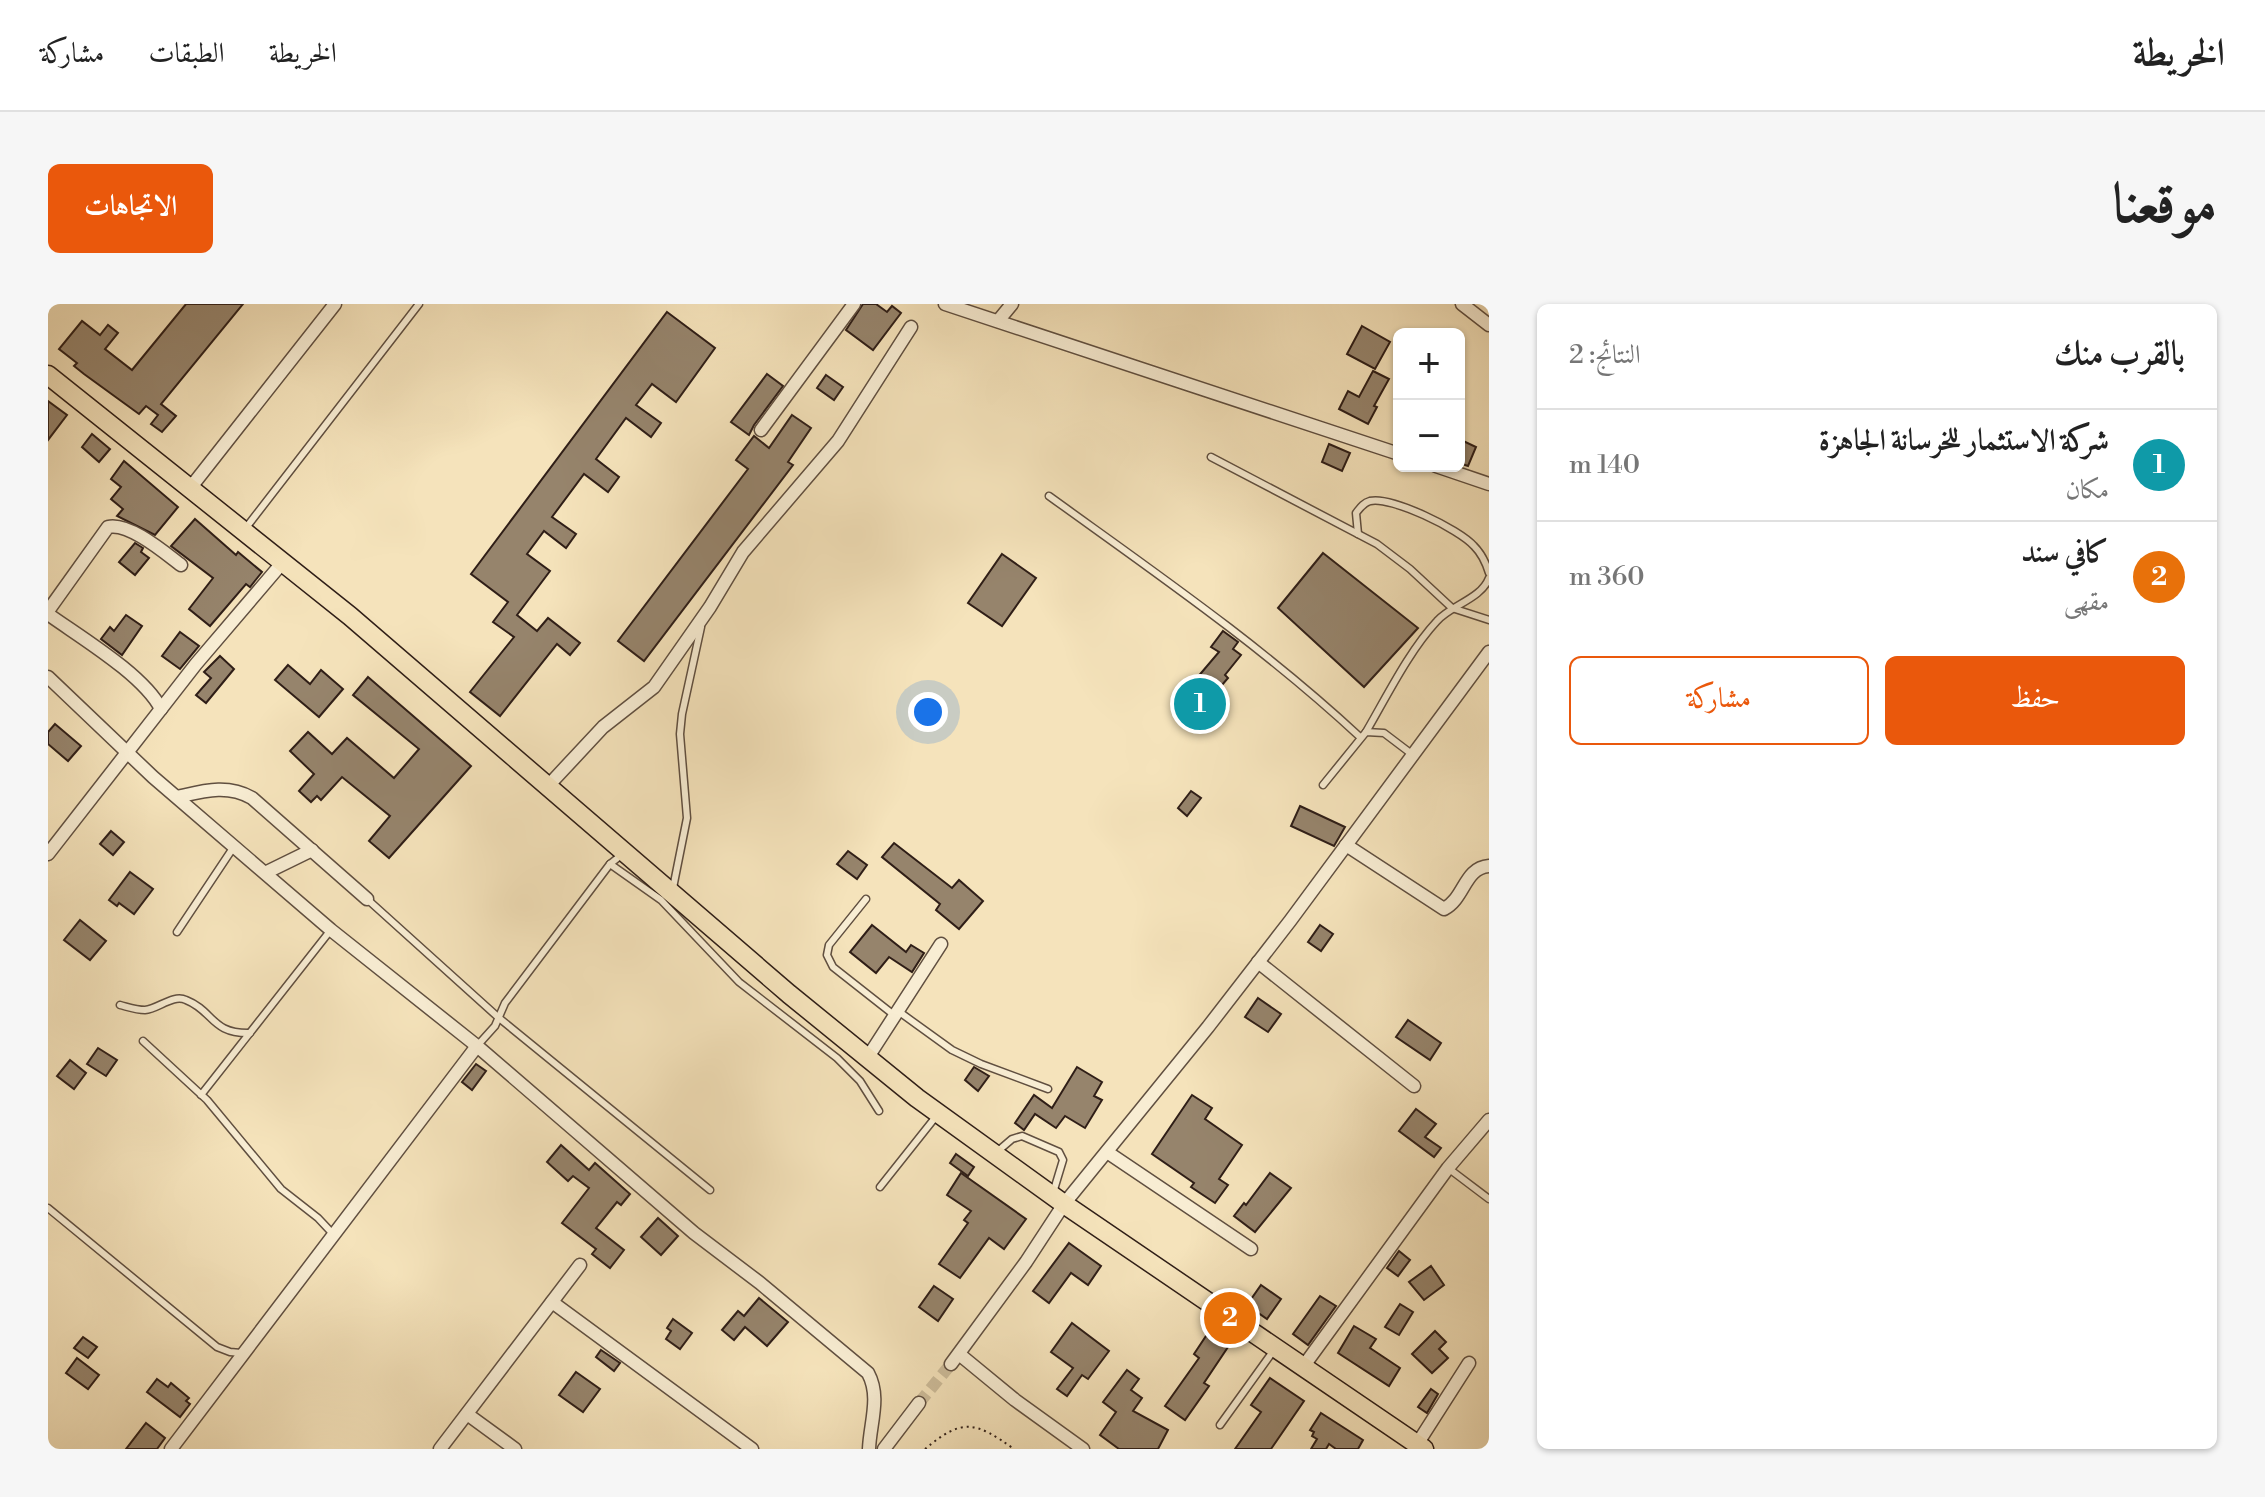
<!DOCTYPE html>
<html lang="ar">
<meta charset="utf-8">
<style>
:root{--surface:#fff;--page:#f6f6f6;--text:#222;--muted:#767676;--line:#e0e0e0;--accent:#ea580c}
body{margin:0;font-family:"Libre Bodoni",Amiri,serif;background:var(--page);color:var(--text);direction:rtl}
.controls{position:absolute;right:24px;top:24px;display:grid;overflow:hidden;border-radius:12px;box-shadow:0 2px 6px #0004}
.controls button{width:72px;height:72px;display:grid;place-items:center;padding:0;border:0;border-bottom:2px solid var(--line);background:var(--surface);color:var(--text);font:40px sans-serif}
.you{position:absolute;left:880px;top:408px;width:28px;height:28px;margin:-20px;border:6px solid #fff;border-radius:50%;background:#1a73e8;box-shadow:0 0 0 12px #1a73e833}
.badge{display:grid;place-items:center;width:52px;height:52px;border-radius:50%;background:var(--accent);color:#fff;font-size:26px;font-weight:700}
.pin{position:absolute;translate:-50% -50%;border:4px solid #fff;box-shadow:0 2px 8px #0006}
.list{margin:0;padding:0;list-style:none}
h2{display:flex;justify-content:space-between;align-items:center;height:104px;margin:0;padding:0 32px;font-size:34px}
h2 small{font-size:26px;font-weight:400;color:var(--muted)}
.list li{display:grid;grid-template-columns:52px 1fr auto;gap:24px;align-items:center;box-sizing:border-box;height:112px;padding:0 32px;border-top:2px solid var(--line)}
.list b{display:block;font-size:30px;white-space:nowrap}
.list p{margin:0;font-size:26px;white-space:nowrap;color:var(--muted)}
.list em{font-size:26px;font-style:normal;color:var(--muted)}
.actions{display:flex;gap:16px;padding:24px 32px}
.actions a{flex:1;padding:18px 0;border:2px solid var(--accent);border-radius:12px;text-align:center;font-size:28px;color:var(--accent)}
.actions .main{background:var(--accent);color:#fff}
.map{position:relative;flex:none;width:1441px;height:1145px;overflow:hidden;direction:ltr;border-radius:12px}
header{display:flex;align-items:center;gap:48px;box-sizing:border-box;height:112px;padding:0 40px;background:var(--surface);border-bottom:2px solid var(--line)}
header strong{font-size:38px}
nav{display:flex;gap:44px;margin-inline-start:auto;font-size:28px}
.intro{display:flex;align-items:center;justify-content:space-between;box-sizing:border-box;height:192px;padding:0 48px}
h1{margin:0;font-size:56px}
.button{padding:20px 36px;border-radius:12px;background:var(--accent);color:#fff;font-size:28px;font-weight:700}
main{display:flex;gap:48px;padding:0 48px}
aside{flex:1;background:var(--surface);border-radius:12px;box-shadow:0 2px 6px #0004}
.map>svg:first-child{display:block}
.building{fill:#96846c;stroke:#2f1e17;stroke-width:2}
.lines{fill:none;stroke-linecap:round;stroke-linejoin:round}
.minor-tunnel{stroke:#cdbc9a;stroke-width:12;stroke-dasharray:12 6;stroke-linecap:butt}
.service-casing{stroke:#604f40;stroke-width:9}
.minor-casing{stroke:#604f40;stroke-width:15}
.primary-casing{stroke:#2f1e17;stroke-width:21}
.path{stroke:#2f1e17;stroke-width:2;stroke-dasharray:2 4;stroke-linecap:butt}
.service{stroke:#f8edd3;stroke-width:6}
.minor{stroke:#f8edd3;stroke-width:12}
.primary{stroke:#f5e3bb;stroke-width:18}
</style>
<header>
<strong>الخريطة</strong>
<nav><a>الخريطة</a><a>الطبقات</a><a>مشاركة</a></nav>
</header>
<div class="intro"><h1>موقعنا</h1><a class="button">الاتجاهات</a></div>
<main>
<aside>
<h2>بالقرب منك<small>النتائج: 2</small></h2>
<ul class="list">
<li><span class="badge" style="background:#0f9aa8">1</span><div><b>شركة الاستثمار للخرسانة الجاهزة</b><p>مكان</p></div><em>140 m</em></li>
<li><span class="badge" style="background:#e8710a">2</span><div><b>كافي سند</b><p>مقهى</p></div><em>360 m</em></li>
</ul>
<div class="actions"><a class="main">حفظ</a><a>مشاركة</a></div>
</aside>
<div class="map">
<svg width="1441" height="1145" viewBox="0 0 1441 1145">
<rect width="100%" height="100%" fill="#f5e3bb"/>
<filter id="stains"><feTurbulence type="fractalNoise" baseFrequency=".0025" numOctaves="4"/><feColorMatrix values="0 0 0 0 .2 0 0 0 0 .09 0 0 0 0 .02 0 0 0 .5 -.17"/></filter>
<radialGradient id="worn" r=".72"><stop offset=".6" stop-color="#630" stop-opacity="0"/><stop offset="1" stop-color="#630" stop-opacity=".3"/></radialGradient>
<g class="building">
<polygon points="138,0 195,0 113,100 128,112 114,128 103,120 110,111 98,102 91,110 36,70 26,62 29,59 11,45 34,17 52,31 60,21 70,29 57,45 84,66"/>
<polygon points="815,0 828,0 839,8 844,2 853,9 825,46 798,26"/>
<polygon points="619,8 667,44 628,98 604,80 588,101 613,119 603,133 578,114 548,155 571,173 560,188 536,170 504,213 528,230 518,244 496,227 479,250 502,267 469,311 489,327 500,314 532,339 522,351 509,340 452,412 422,388 466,333 445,318 460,298 423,270"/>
<polygon points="1314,22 1342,38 1327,65 1299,50"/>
<polygon points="1325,67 1341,75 1326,102 1329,103 1320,120 1291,105 1300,87 1311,93"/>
<polygon points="719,70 735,82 706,121 701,131 683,118"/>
<polygon points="778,71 795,83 786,96 769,84"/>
<polygon points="0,97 19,111 0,136"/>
<polygon points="744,111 763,124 740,158 745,161 596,357 570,337 700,165 688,156 706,132 721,144"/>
<polygon points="44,130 62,145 51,158 34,143"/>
<polygon points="1411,135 1428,143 1420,162 1411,159"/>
<polygon points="1281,140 1302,149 1294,167 1274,158"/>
<polygon points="76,157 130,203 107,231 69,212 75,205 63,195 73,183 63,175"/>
<polygon points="147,215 188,251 190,248 214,268 202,283 198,280 162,322 141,305 165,274 123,242"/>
<polygon points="87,239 95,244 93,248 101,254 87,271 71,258"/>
<polygon points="1275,249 1370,324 1316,383 1230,304"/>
<polygon points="954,250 988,274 954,322 920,299"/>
<polygon points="78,311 94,322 74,351 53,335 62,323 66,327"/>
<polygon points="1175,327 1190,338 1185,345 1193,351 1177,371 1180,374 1155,403 1137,388 1171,348 1163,343"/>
<polygon points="132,328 151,342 132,365 114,352"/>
<polygon points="172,352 186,365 158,399 148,391 163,374 156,368"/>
<polygon points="240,361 262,380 273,366 295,385 271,413 227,376"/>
<polygon points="320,373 423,462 341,554 321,537 342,512 294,473 273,496 269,492 263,498 251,487 266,470 242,447 260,428 284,450 299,434 346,474 371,445 305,391"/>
<polygon points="7,420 33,442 20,457 0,440 0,428"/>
<polygon points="1143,487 1153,494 1139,512 1130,504"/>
<polygon points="1252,502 1297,523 1286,542 1243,522"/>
<polygon points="63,527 76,538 65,551 52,540"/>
<polygon points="846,539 904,584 911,576 935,597 911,625 888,606 892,600 834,553"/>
<polygon points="800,547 819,561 809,575 789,560"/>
<polygon points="82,568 105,585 86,610 71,599 69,602 61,596"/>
<polygon points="32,616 58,637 42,656 16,636"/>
<polygon points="824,621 858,648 863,641 876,649 864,668 841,653 828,669 802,648"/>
<polygon points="1272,621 1285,630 1273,647 1260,638"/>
<polygon points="1210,694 1233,710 1220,728 1197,713"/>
<polygon points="1360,716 1393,739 1382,756 1348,733"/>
<polygon points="50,744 69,756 58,772 39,760"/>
<polygon points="22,756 38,769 26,785 9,772"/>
<polygon points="428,760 438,767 424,786 414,778"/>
<polygon points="926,763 941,772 930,787 917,776"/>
<polygon points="1029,763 1054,778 1046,792 1054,796 1037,824 1017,812 1008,824 987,810 976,826 967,819 986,791 1004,804"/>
<polygon points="1144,791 1164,804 1157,815 1194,841 1171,875 1180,881 1167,899 1143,883 1146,879 1104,850"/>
<polygon points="1368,805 1388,820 1377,833 1393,844 1386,853 1351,827"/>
<polygon points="513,841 541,866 547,859 582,890 573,901 569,898 548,924 576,946 562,964 544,950 548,945 514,919 541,884 525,872 520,877 499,858"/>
<polygon points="908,850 926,863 920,872 902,859"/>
<polygon points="913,869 978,915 956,945 941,934 912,974 891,960 920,919 916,916 923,907 899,891"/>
<polygon points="1222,869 1243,884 1207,928 1186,912 1196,899 1198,901"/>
<polygon points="610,914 630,932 613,951 593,933"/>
<polygon points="1021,939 1053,962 1040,981 1023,969 1001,999 985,987"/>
<polygon points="1351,947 1362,956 1350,972 1339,964"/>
<polygon points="1383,962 1396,981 1376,996 1361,978"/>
<polygon points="1213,981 1233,995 1219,1015 1199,1001"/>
<polygon points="886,982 905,995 890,1017 871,1003"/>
<polygon points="1272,992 1288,1002 1260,1041 1245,1030"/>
<polygon points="711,994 740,1018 719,1042 697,1023 686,1036 674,1026 690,1007 696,1012"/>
<polygon points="1352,1000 1365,1008 1351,1031 1337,1023"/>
<polygon points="625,1015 644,1029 632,1045 618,1035 623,1027 619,1024"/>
<polygon points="1024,1019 1061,1047 1040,1075 1034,1071 1019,1092 1009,1085 1025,1064 1003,1048"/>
<polygon points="1306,1022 1328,1035 1322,1044 1352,1064 1341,1082 1290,1049"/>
<polygon points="1387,1027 1398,1038 1391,1045 1400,1054 1384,1069 1364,1050"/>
<polygon points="1160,1029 1180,1043 1156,1079 1161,1082 1137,1116 1117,1102 1151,1054 1146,1050"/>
<polygon points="35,1033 49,1043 40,1054 26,1044"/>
<polygon points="553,1046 572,1059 566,1067 548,1053"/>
<polygon points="29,1054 51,1071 40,1085 18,1069"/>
<polygon points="1079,1066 1091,1075 1083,1086 1094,1094 1085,1107 1120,1126 1110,1145 1071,1145 1052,1131 1068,1108 1055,1098"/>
<polygon points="528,1068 552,1085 535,1108 511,1091"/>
<polygon points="1222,1074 1256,1097 1223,1145 1187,1145 1213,1108 1203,1101"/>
<polygon points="109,1075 120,1083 123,1079 141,1094 138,1097 142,1100 132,1113 99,1088"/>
<polygon points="1383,1085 1390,1090 1379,1109 1370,1103"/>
<polygon points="1273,1109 1315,1136 1310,1145 1288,1145 1281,1140 1278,1145 1263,1145 1269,1135 1264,1132 1266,1128 1262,1126"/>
<polygon points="98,1119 117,1134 109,1145 78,1145"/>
</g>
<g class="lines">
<polyline class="minor-tunnel" points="871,1099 903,1060"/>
<g class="service-casing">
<g id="service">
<polyline points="1163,153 1329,240 1362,265 1404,304 1441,316"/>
<path d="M1001,192C1109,270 1214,342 1312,433"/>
<polyline points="197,225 371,0"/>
<path d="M1310,230L1308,209C1312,204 1315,199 1322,197C1343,192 1411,225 1426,242C1434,250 1438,259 1441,269"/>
<path d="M1318,428C1339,392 1361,347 1389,317C1403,301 1433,295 1441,274"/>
<polyline points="1275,481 1318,428 1336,429 1365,451"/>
<polyline points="562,560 613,596 691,678 789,754 812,777 831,807"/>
<polyline points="625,584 639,514 632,430 634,410 653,323"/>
<polyline points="319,595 451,714 662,886"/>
<polyline points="818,595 781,641 779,651 785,663 846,711"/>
<polyline points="129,628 187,541"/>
<path d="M72,701C80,703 88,706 97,706C110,705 125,690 138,696C166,707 163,730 202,729"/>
<polyline points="850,707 904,746 933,760 1000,785"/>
<polyline points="95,737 159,796 233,885 270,914 285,930"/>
<polyline points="429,742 447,722 457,699 562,560 576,549"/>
<polyline points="153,791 282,627"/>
<polyline points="950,847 964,835 974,832 1011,848 1015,856 1005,889"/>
<polyline points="1400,864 1441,895"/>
<polyline points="832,883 890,810"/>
<polyline points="0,904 169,1043 182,1048 193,1049"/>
<polyline points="1172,1121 1226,1046"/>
</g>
</g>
<g class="minor-casing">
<g id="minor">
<polyline points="897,0 1351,150"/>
<polyline points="1414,0 1441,21"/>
<polyline points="950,17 964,0"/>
<polyline points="713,126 806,0"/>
<polyline points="1388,162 1441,180"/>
<polyline points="143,183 287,0"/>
<path d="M0,307L60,223C81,218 117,249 133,261"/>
<path d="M0,310C32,333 96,371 113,405"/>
<path d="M0,373L105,473L283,626L429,742L646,929L712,979L820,1069C833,1093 822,1119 821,1145"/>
<polyline points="500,482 555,423 606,383 662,303 695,248 790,137 863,23"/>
<path d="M129,493C156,487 179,480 204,494L319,595"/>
<path d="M1298,541L1396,605C1417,594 1416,564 1441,562"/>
<polyline points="0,550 148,360 235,258"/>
<polyline points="219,568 264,546"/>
<polyline points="1210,658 1366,782"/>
<polyline points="820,753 893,640"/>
<polyline points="1059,848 1203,945"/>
<polyline points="504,998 704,1145"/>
<polyline points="911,1050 967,1096 1035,1145"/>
<polyline points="903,1060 978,958 1016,900 1160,723 1242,617 1441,348"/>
<polyline points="1255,1063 1400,864 1441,816"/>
<polyline points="419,1110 467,1145"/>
<polyline points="123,1145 429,742"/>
<polyline points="392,1145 532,961"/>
<polyline points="836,1145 871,1099"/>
<polyline points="1366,1145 1421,1059"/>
</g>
</g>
<g class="primary-casing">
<polyline id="primary" points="0,71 302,312 741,690 869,794 1016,900 1376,1145"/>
</g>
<path class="path" d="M877,1145C915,1113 928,1118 966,1145"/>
<use href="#service" class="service"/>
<use href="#minor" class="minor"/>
<use href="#primary" class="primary"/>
</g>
<rect width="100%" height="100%" filter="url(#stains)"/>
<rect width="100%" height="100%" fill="url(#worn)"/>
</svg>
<div class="controls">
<button>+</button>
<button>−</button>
</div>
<div class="you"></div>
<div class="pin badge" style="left:1152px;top:400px;background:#0f9aa8">1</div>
<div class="pin badge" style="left:1182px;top:1014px;background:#e8710a">2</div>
</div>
</main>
